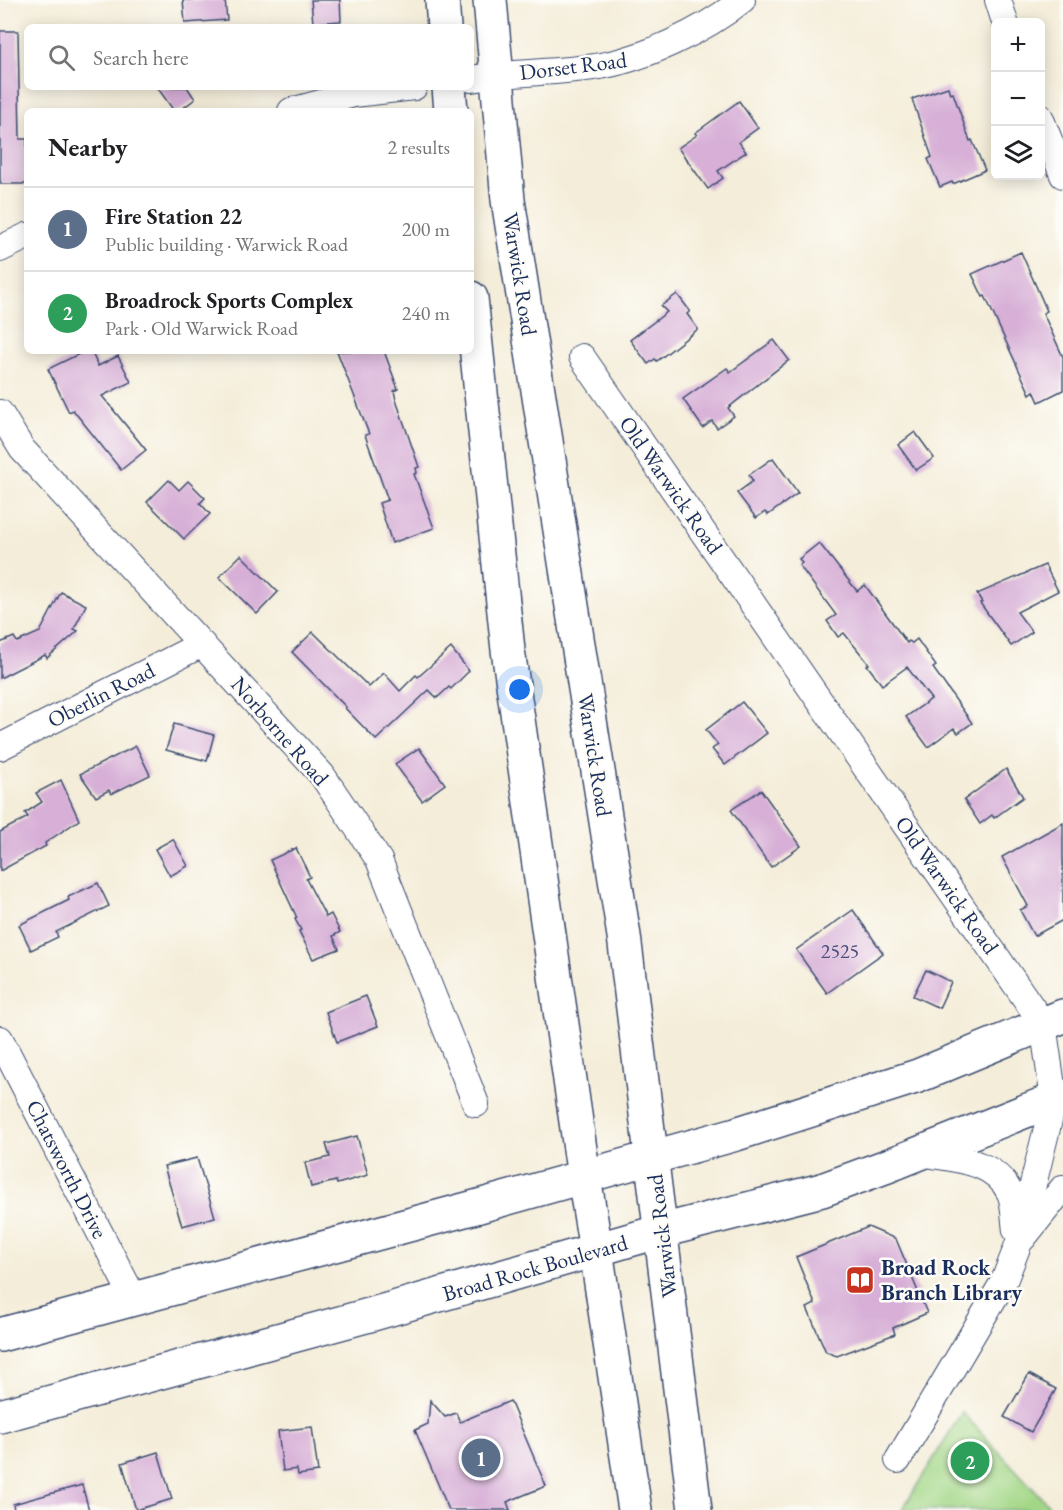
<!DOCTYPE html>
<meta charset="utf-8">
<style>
:root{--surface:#fff;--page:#f2f2f2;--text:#202124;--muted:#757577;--line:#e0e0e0;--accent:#b45309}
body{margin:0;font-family:"EB Garamond",serif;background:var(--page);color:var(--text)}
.controls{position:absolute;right:18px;top:18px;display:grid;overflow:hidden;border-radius:9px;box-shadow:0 3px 15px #0003}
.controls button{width:54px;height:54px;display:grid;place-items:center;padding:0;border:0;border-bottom:2px solid var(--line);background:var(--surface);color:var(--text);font:30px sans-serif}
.you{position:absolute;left:520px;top:690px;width:21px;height:21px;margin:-15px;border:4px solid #fff;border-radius:50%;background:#1a73e8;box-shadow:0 0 0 9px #1a73e833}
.badge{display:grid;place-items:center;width:39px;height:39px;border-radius:50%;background:var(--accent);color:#fff;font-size:20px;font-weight:700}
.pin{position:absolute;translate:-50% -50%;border:3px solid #fff;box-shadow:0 2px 6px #0006}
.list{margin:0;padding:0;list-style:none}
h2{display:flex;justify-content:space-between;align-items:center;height:78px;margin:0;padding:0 24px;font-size:26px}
h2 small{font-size:20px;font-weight:400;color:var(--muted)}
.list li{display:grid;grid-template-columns:39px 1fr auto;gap:18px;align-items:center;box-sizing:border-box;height:84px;padding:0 24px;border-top:2px solid var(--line)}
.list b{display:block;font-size:22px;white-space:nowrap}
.list p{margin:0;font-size:20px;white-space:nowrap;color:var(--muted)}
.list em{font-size:20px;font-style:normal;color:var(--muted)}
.icon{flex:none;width:33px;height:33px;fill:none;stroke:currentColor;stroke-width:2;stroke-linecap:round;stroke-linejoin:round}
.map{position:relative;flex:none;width:1063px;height:1510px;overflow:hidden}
.search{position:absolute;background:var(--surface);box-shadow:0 3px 15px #0003;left:24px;top:24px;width:450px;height:66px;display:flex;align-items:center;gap:15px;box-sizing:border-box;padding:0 21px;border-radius:9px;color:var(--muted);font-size:22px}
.panel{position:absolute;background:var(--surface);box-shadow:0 3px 15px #0003;left:24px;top:108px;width:450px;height:246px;border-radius:9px}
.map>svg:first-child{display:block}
.green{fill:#a3d787;stroke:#5f8372;stroke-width:1.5}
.building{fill:#d7afd7}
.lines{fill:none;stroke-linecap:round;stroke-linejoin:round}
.minor-casing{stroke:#3c4c70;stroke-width:28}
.secondary-casing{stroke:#3c4c70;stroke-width:36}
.primary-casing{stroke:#3c4c70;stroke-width:36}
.minor{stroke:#fff;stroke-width:26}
.secondary{stroke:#fff;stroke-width:33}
.primary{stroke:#fff;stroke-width:33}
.labels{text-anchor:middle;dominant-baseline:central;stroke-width:5;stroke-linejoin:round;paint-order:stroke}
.number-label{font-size:20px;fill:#4a4f7c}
.street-label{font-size:22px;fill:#1b2f5e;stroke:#fdfcf7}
.poi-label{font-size:22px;font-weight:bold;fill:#1b2f5e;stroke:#fdfcf7;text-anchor:start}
</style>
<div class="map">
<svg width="1063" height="1510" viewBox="0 0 1063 1510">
<rect width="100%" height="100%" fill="#fdfcf7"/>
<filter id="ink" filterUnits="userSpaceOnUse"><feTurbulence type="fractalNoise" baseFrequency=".0167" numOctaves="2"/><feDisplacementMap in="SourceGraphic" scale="12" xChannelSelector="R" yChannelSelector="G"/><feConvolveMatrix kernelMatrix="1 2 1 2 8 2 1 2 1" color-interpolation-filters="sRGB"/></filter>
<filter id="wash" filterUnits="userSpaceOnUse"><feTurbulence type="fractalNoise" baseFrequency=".008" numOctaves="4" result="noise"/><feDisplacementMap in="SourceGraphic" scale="24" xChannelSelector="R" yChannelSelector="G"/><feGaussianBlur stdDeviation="1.35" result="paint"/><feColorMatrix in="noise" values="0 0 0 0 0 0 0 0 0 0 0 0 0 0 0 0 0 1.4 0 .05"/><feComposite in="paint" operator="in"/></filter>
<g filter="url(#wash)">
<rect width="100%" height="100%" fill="#f4edd9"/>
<polygon class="green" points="962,1412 1053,1510 902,1510"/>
<g id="blocks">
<g class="building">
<polygon points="183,0 225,0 227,20 185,23"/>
<polygon points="311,0 340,0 341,21 313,23"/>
<polygon points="0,31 18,31 20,139 27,139 27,184 1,184 0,180"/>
<polygon points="157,87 187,87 195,99 179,111 174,111"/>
<polygon points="948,87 950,94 953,93 970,141 972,140 985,170 953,184 952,182 940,187 928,159 932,157 912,99"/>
<polygon points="739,101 758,128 739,142 746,152 718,171 723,178 708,189 678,148 697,135 695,133"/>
<polygon points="1021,252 1047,311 1043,313 1063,357 1063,390 1039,402 1034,391 1030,394 985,296 983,297 972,274"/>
<polygon points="677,294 690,311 687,314 698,329 657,361 655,359 648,364 630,340 667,312 661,306"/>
<polygon points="774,340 789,360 728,408 734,416 717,428 712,421 703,428 683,399 727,368 730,372"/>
<polygon points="85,351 91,351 98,366 118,356 131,382 102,396 146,450 121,470 73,410 69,412 48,369"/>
<polygon points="337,351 384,351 398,389 394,391 396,400 419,467 416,468 417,473 414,474 434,528 392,543 379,503 388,500 365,435 369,434"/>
<polygon points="915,432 934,458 916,470 898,445"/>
<polygon points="773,458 798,493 768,515 765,512 756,518 737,493 753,481 749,475"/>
<polygon points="169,480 179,490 188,481 205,498 200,503 210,514 184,539 147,502"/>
<polygon points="819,543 857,591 865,585 907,643 909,641 912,643 917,639 936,666 933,668 972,723 958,733 954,728 928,747 906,717 931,699 907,667 882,685 867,665 869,664 844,633 838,637 827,621 836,615 799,565 802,563 799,559"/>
<polygon points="241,555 278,592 257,614 219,577"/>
<polygon points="1045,565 1058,591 1017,612 1032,632 1011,646 980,603 982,602 977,594"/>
<polygon points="61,592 86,605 74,629 78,631 47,658 45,655 0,678 0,643 14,637 17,642 40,632"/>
<polygon points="313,632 369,687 384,673 400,691 416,675 418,677 451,648 469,671 451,689 449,687 437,698 429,690 376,740 345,708 346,707 292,652"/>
<polygon points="742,702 767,733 725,765 712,749 718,745 706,730"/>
<polygon points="174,724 214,735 207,761 166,750"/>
<polygon points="136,746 150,775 111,794 109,790 96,797 80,774"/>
<polygon points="419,748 445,784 422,801 395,764"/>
<polygon points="1006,769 1023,797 994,818 992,815 980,824 964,800"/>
<polygon points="61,780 79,820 45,843 46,846 0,871 0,832 28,817 25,813 42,802 36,793"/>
<polygon points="761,790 801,846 771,867 731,810"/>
<polygon points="1063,823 1063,920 1034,936 1020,910 1028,906 1002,857"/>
<polygon points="173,839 188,866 170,876 155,849"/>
<polygon points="296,848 310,877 306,879 326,917 331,914 340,932 333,936 339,949 313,959 299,931 301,930 295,919 297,918 270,860"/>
<polygon points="98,883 109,906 56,932 58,937 31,950 19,925 69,900 68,897"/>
<polygon points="853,910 883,953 827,993 796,950"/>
<polygon points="926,970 951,982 939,1008 913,996"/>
<polygon points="366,996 378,1026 337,1042 326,1012"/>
<polygon points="357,1136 368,1175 337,1184 336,1181 311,1187 305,1163 330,1157 326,1144"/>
<polygon points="197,1158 215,1217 182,1226 164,1166"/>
<polygon points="868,1227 896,1239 927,1313 893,1328 895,1334 837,1356 826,1352 807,1308 815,1304 796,1257"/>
<polygon points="1029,1374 1056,1389 1031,1432 1004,1417"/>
<polygon points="430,1400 445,1417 456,1413 460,1422 510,1401 546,1486 507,1502 510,1510 449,1510 415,1430 428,1424"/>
<polygon points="312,1427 318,1472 298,1475 297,1469 283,1471 278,1431"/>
<polygon points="158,1452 172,1499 136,1510 122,1463"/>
<polygon points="82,1485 89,1510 14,1510 13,1504"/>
</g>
</g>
</g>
<g filter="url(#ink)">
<use href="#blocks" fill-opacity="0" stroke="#3c4c70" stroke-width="1.5"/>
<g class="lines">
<g class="minor-casing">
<g id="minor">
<polyline points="998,0 1005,22"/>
<path d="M471,79C512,72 553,73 594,67C642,60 704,31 742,0"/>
<polyline points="291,111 354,94 414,87"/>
<polyline points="1040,117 1063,175"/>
<polyline points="0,249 27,236"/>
<polyline points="582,357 1043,1024 1054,1100 1018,1245 1004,1281 898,1460"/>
<polyline points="0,413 22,449 322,775 379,860 476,1104"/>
<polyline points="0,747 202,644"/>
<polyline points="0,1039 134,1299"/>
<path d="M920,1153C953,1159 994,1159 1010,1193C1015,1204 1014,1219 1016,1230"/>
<polyline points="1023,1238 1063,1188"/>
</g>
</g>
<g class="secondary-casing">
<g id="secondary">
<polyline points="442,0 444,27"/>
<polyline points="490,0 508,200 624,936 695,1510"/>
<polyline points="449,87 451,111"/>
<polyline points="471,298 508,650 584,1177 596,1250 635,1510"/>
</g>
</g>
<g class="primary-casing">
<g id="primary">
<polyline points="0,1335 479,1206 736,1134 918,1076 1063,1016"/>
<polyline points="0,1416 373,1314 661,1231 822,1190 890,1165 1063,1096"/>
</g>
</g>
<use href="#minor" class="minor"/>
<use href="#secondary" class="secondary"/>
<use href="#primary" class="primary"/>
</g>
</g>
<defs>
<g id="library-square" transform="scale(1.5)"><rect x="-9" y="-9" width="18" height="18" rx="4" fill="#c8321e" stroke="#fdfcf7"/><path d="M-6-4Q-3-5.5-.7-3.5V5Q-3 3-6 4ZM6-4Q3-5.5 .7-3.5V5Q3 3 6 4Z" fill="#fff"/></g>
</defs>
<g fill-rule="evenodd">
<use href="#library-square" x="860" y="1280"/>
</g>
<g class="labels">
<g class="number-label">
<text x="840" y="951">2525</text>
</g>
<g class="street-label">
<text transform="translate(573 66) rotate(-7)">Dorset Road</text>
<text transform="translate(520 274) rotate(81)">Warwick Road</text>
<text transform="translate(671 485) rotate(55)">Old Warwick Road</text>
<text transform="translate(101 695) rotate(-27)">Oberlin Road</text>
<text transform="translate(280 731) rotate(49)">Norborne Road</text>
<text transform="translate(595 755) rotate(81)">Warwick Road</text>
<text transform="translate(947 885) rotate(55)">Old Warwick Road</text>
<text transform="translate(67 1169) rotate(63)">Chatsworth Drive</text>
<text transform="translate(662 1236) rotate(-97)">Warwick Road</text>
<text transform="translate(535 1268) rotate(-16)">Broad Rock Boulevard</text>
</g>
<g class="poi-label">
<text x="881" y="1267">Broad Rock<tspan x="881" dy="25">Branch Library</tspan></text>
</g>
</g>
</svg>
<div class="controls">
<button>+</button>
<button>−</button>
<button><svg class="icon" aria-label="layers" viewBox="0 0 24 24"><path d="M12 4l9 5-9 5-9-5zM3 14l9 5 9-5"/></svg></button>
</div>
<div class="you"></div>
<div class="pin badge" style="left:481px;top:1458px;background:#5c6f8a">1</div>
<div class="pin badge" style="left:970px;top:1461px;background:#2e9e5b">2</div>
<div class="search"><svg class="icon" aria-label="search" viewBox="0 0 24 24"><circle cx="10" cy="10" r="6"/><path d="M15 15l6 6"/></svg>Search here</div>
<section class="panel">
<h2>Nearby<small>2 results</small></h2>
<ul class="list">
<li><span class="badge" style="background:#5c6f8a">1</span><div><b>Fire Station 22</b><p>Public building · Warwick Road</p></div><em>200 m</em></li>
<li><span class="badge" style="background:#2e9e5b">2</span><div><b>Broadrock Sports Complex</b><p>Park · Old Warwick Road</p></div><em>240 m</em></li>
</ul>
</section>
</div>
